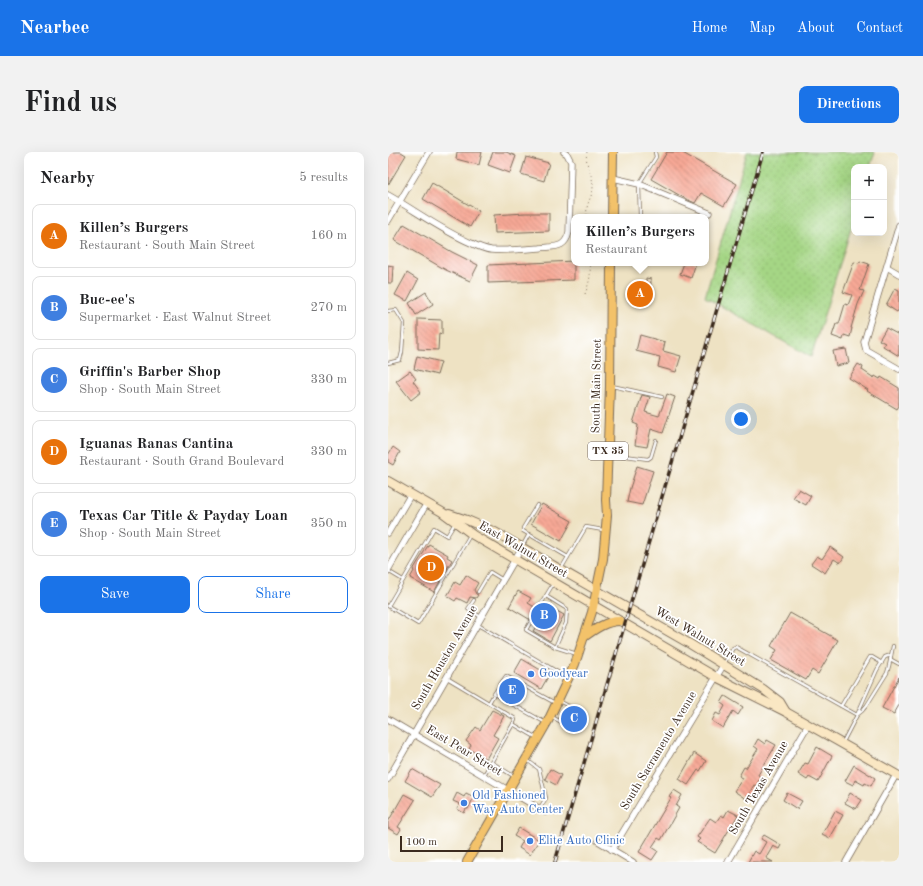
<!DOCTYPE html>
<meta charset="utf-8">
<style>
:root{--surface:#fff;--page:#f2f2f2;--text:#202124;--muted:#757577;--line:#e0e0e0;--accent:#1a73e8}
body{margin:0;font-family:"Old Standard TT",serif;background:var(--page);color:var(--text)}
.controls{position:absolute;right:12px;top:12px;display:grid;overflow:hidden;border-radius:8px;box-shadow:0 4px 16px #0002}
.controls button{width:36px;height:36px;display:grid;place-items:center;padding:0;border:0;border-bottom:1px solid var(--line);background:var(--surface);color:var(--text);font:20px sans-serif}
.scale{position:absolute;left:12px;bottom:10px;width:103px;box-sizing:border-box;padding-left:4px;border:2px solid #3b2a1e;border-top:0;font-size:11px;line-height:14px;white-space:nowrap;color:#3b2a1e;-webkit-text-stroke:3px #fff;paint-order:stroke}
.you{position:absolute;left:353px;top:267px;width:14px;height:14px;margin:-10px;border:3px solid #fff;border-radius:50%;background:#1a73e8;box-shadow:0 0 0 6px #1a73e833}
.badge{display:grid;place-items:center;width:26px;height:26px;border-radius:50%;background:var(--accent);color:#fff;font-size:13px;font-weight:700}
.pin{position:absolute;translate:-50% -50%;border:2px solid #fff;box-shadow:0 1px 4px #0006}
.popup{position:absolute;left:183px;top:62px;width:138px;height:52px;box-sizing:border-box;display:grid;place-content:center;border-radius:8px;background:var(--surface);filter:drop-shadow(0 1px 3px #0005);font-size:13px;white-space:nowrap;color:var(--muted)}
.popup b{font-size:15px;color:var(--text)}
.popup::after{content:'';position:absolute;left:50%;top:100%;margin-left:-8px;border:8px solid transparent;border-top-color:var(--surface)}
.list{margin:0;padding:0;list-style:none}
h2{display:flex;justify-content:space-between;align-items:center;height:52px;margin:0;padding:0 16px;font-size:17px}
h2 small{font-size:13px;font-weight:400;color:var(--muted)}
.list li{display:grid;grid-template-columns:26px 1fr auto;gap:12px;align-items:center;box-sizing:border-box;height:64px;margin:0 8px 8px;padding:0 8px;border:1px solid var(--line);border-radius:8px}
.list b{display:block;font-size:15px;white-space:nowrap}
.list p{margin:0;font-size:13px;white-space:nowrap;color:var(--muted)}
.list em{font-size:13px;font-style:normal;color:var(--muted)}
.actions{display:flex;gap:8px;padding:12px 16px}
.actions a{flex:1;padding:9px 0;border:1px solid var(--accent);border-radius:8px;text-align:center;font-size:14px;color:var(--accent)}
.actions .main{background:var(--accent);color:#fff}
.map{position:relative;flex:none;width:511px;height:710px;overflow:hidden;border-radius:8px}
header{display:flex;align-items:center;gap:24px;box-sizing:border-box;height:56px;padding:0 20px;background:var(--accent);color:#fff}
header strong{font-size:19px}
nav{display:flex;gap:22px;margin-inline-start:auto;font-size:14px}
.intro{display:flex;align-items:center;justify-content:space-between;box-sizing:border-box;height:96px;padding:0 24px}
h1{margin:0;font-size:28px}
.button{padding:10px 18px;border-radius:8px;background:var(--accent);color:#fff;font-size:14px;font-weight:700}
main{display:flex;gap:24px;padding:0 24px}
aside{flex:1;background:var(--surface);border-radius:8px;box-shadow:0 4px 16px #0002}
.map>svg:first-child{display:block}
.grass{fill:url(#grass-dots);stroke:#708052}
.building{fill:url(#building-back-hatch)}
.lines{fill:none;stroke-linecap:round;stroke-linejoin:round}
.lane-casing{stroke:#7a6a58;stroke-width:4}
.street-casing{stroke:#7a6a58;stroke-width:7}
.secondary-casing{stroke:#7a6a58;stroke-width:10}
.primary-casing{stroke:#7a6a58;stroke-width:10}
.path{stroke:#7a6a58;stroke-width:1;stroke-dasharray:1 3;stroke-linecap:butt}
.lane{stroke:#fff;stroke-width:2.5}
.street{stroke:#fff;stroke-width:5.5}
.secondary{stroke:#fae7c3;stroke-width:8}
.primary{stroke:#f3c26a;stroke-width:8}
.rail-casing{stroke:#3b2a1e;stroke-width:3.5}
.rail{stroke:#fff;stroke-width:2;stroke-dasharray:6;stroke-linecap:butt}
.shop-dot{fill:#3f7fe0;stroke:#fff;stroke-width:1.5}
.labels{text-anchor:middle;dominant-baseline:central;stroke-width:3.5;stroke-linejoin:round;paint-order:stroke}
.shield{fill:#fff;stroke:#766a62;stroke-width:1}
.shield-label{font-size:11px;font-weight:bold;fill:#3b2a1e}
.street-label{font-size:12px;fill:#3b2a1e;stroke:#fff}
.shop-label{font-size:12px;fill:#366cbe;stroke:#fff;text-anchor:start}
</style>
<header>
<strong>Nearbee</strong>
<nav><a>Home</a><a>Map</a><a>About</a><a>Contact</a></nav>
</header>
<div class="intro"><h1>Find us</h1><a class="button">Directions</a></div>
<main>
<aside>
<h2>Nearby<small>5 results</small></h2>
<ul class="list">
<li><span class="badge" style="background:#e8710a">A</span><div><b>Killen’s Burgers</b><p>Restaurant · South Main Street</p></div><em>160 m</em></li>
<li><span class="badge" style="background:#3f7fe0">B</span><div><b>Buc-ee's</b><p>Supermarket · East Walnut Street</p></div><em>270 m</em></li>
<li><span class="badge" style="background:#3f7fe0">C</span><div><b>Griffin's Barber Shop</b><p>Shop · South Main Street</p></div><em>330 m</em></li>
<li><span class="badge" style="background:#e8710a">D</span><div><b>Iguanas Ranas Cantina</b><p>Restaurant · South Grand Boulevard</p></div><em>330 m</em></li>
<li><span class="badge" style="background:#3f7fe0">E</span><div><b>Texas Car Title &amp; Payday Loan</b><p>Shop · South Main Street</p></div><em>350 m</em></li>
</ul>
<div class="actions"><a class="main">Save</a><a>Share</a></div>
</aside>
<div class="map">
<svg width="511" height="710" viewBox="0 0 511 710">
<defs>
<pattern id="grass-dots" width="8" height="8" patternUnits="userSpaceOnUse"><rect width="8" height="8" fill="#a5d685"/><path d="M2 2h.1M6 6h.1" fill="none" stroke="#8fb872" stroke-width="1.8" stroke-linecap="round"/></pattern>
<pattern id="building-back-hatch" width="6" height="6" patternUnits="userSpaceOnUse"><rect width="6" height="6" fill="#f7a895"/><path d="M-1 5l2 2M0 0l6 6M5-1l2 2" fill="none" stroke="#c98979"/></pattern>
</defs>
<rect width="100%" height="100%" fill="#fff"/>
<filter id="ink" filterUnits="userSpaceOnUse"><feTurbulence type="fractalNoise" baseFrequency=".025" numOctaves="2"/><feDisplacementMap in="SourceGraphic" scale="8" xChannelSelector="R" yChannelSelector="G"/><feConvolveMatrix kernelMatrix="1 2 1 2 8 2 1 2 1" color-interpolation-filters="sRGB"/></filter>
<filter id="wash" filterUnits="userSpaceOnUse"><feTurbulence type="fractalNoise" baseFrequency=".012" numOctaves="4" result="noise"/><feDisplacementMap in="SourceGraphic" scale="16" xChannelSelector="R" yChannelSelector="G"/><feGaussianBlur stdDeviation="0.9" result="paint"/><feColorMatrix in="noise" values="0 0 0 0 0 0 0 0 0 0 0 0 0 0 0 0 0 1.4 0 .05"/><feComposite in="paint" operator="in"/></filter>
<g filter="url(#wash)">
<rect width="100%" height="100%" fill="#eee2c3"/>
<polygon class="grass" points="359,0 487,0 482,15 466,15 466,67 423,205 317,145"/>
<g id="blocks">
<g class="building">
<polygon points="0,0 13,0 18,3 0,33"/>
<polygon points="69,0 94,0 91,13 68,7"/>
<polygon points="105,0 118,0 128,4 122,21 100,13"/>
<polygon points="279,0 293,0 349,32 336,54 313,41 307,51 298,47 263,27"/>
<polygon points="138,5 161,11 156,29 133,22"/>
<polygon points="44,31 91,59 82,75 35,47"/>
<polygon points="137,61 161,61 161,79 107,81 106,63"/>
<polygon points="16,72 64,100 90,113 82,129 58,118 6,88"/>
<polygon points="186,109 186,128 100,131 100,113"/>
<polygon points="472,109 481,112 472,138 476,139 470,152 463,176 464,176 462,185 456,183 455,188 444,184 448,172 451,172 457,152 460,153 464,143 455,140 466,110 471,111"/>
<polygon points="296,111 308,111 303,126 292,122"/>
<polygon points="0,113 5,114 4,131 0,131"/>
<polygon points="19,121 30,128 19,149 7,143"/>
<polygon points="258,126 263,127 262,151 241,150 242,133 258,134"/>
<polygon points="507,136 511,138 511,157 509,160 498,153"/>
<polygon points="38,140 45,152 28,163 21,151"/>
<polygon points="30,167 54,168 54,182 51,181 50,198 30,197"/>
<polygon points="498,176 511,183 511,204 495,194 497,191 491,188"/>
<polygon points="252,183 277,190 275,199 293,204 288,220 270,215 272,205 248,199"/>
<polygon points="458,197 461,211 448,214 445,199"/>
<polygon points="29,204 53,210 49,223 26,217"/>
<polygon points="470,212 475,215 474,218 486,226 487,224 492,227 493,225 511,236 511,254 509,257 479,239 480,238 461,226"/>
<polygon points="22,219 28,227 25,229 33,240 23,248 8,229"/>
<polygon points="279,242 287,245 275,281 263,277 259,295 247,293 250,273 245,271 254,243 262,245 257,260 271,264"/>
<polygon points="5,295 12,300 5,313 0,310 0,303"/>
<polygon points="249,314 265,319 254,353 239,350 242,336"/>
<polygon points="411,337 423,344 418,353 405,346"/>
<polygon points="154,352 184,369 173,389 143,372"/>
<polygon points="41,392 60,403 59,405 64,408 46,440 22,426 26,419 25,418"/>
<polygon points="442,395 456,405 452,411 446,407 437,421 423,412 429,404 434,407"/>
<polygon points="78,423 90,431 86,438 88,442 90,443 88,446 82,445 79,451 69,446 67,449 59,444 67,430 72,433"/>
<polygon points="130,439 143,446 140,451 148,456 149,460 152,458 156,461 160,454 176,463 162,489 145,479 150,472 146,470 145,467 141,467 121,455"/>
<polygon points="402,461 450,488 430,522 424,518 418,528 383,508 389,498 383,494"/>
<polygon points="134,507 161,523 153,537 126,521"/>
<polygon points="511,525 511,553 506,562 494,556"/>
<polygon points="119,532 136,543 132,549 115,539"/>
<polygon points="337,544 355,555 350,563 345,559 335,576 324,569 328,561 332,563 337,554 333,551"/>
<polygon points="104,558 116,564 105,583 110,586 98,607 81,597 83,593 78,589 88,575 92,578"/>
<polygon points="183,561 192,566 188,574 179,569"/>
<polygon points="370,587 377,592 379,588 388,593 370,623 373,625 368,634 366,633 358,647 346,639 355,626 351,624 356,615 358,616 370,597 366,594"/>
<polygon points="429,595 444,604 430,630 421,625 419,628 410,622 417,611 420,612"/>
<polygon points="306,601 318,609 312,619 310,618 300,633 291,627"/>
<polygon points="466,613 487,626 483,634 477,631 476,633 467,628 465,633 457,629"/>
<polygon points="24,617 52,633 44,645 17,629"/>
<polygon points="162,617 173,623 168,633 157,627"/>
<polygon points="286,638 294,643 288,654 291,656 273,688 270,686 264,695 270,699 264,708 251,700 283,646 281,645"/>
<polygon points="69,641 76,645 78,641 86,645 80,657 78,657 76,661 69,657 72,652 65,649"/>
<polygon points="399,641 414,649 409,657 395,648"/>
<polygon points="462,641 474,648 468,657 457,651"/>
<polygon points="16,642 27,648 10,675 13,677 10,682 0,676 0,670"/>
<polygon points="340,658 350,663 327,701 309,690 312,687 309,685 322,666 328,670 333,663 336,665"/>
<polygon points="447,659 455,663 442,686 434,682"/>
<polygon points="131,676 151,688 142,703 131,696 135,689 126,684"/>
<polygon points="376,683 393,693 391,697 385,694 378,706 385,710 360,710 366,699 371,702 378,690 373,687"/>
</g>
</g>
</g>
<g filter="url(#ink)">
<use href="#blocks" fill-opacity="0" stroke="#7a6a58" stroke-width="1"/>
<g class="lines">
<g class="lane-casing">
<g id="lane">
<polyline points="252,65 251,32 268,5 267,0"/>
<polyline points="0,159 8,158 16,171 14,200 12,208 0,211"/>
<polyline points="224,234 274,245"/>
<polyline points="222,302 260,307 263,305 268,288"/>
<polyline points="149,353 135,376 135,379 180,405 198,375 215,378"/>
<polyline points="134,395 141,382"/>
<polyline points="173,417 180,405"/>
<polyline points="0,419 15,428"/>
<polyline points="90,440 102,420 115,428"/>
<polyline points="158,444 179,457 178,471 167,495"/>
<polyline points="86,448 80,457 93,465"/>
<polyline points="0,454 30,472 82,383"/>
<polyline points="0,454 46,376 59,384 67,371"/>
<polyline points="150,457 165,432"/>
<polyline points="143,469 138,478 167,495 189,502"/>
<polyline points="90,473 178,525"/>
<polyline points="502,507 511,512"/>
<polyline points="336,512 345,496 348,495 469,563 489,518 497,505 503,503"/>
<polyline points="59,526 126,566 127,568 125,572 149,586"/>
<polyline points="101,551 106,542"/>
<polyline points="453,554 482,505 484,505 494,511"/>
<path d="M164,565L186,577L190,576C194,571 196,567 194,561L171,549"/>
<polyline points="158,571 106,542 118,524 167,551"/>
<polyline points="455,590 469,563 474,559 479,553 499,521 501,514 505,494"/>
<polyline points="139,608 151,617 152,621 158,646 152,656"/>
<polyline points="103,610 127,625"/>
<polyline points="96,623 125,572"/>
</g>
</g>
<g class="street-casing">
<g id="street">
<polyline points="225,26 251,32 321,61"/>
<path d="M0,43C28,59 53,78 83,91C89,94 96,97 103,98C118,99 137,97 152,96C167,94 177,97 181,80L183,10L179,2L176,0"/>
<polyline points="0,69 41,0"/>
<polyline points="511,73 476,190 478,198 511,217"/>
<polyline points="499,115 511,122"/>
<polyline points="0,381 23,342"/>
<polyline points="0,418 39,351"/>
<polyline points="0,567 157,660"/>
<polyline points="0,627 134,395"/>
<polyline points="210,689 245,710"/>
<polyline points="224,698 336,512"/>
<polyline points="340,710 420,573"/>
<polyline points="458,710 508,623"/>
</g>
</g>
<g class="secondary-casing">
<g id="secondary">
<polyline points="0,329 54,360 85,383 328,525 398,560 511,624"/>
<polyline points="61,362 79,368 107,380 302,492 375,537 392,550 398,560"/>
</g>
</g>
<g class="primary-casing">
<g id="primary">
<polyline points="224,65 225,0"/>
<path d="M196,485C207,477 218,469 232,469"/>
<polyline points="79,710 160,569 187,512 204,460 215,407 219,363 218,348 222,234 223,111"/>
</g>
</g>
<g class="path">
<path d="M199,0C196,12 205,22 205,34C205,46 197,50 199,65"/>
<path d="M197,142C201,131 204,122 201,111"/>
</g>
<use href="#lane" class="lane"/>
<use href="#street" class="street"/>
<use href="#secondary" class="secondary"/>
<use href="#primary" class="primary"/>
<g class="rail-casing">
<polyline id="rail" points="167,710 375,0"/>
</g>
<use href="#rail" class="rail"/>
</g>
</g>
<g class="shop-dot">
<circle cx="143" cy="522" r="4"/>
<circle cx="76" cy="651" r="4"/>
<circle cx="142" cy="689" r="4"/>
</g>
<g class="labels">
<rect class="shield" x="200" y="290" width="40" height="18" rx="3"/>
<g class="shield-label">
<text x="220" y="299">TX 35</text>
</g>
<g class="street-label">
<text transform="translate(209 234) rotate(-89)">South Main Street</text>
<text transform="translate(135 398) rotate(30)">East Walnut Street</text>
<text transform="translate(312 485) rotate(31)">West Walnut Street</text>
<text transform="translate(57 506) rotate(-60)">South Houston Avenue</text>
<text transform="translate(76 599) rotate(31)">East Pear Street</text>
<text transform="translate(271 599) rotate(-59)">South Sacramento Avenue</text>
<text transform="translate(371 636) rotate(-60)">South Texas Avenue</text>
</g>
<g class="shop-label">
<text x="151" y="522">Goodyear</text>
<text x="84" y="644">Old Fashioned<tspan x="84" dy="14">Way Auto Center</tspan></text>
<text x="150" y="689">Elite Auto Clinic</text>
</g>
</g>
</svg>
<div class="controls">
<button>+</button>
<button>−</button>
</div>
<div class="scale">100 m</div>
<div class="you"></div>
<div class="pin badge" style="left:252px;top:142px;background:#e8710a">A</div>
<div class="popup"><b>Killen’s Burgers</b>Restaurant</div>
<div class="pin badge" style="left:156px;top:464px;background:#3f7fe0">B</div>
<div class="pin badge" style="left:186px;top:567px;background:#3f7fe0">C</div>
<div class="pin badge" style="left:43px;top:416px;background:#e8710a">D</div>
<div class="pin badge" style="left:124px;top:539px;background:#3f7fe0">E</div>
</div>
</main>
